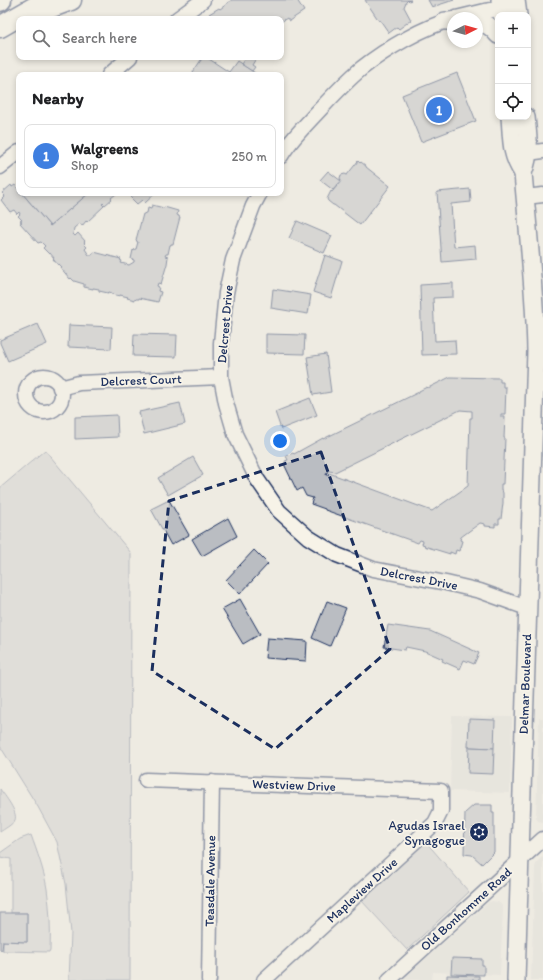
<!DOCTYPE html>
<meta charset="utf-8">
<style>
:root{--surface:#fff;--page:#f2f2f2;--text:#202124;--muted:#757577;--line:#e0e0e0;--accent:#db2777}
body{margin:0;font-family:Itim,sans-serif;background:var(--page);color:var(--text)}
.controls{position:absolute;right:12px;top:12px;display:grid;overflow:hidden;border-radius:8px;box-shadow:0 2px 6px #0003}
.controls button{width:36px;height:36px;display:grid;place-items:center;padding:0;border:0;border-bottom:1px solid var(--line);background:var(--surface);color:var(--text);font:20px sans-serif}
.compass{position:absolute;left:447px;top:12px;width:36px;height:36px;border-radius:50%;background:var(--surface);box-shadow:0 2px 6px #0003;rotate:85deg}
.you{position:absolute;left:280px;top:441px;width:14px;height:14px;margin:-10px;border:3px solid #fff;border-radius:50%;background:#1a73e8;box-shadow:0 0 0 6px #1a73e833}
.badge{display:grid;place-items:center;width:26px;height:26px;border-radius:50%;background:var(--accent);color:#fff;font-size:13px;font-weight:700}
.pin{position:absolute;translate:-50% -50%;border:2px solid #fff;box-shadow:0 1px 4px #0006}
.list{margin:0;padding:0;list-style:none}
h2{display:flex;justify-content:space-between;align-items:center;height:52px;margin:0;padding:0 16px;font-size:17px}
h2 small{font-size:13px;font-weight:400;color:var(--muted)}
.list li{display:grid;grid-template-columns:26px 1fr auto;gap:12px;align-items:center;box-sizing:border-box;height:64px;margin:0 8px 8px;padding:0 8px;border:1px solid var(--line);border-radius:8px}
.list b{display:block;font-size:15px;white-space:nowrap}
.list p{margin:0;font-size:13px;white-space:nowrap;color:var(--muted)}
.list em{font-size:13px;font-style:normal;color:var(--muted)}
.icon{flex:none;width:22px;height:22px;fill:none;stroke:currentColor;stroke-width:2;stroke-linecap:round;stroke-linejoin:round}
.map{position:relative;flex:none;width:543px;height:980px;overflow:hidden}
.search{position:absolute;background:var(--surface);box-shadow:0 2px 6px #0003;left:16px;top:16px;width:268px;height:44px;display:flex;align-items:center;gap:10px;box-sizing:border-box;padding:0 14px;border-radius:8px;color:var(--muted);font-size:15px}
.panel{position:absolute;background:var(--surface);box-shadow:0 2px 6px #0003;left:16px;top:72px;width:268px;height:124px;border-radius:8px}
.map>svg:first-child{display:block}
.built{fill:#deddd8}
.green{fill:#cfcfcf;stroke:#757f96}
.building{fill:#babdc2;stroke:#1b2f5e;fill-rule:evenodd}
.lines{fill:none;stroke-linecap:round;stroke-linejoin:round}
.minor-casing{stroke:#1b2f5e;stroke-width:17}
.major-casing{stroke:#1b2f5e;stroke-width:20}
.highway-casing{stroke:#1b2f5e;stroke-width:23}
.minor{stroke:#f7f3e8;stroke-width:14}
.major{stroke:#f7f3e8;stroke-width:17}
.highway{stroke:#f7f3e8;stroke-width:20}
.marked{fill:none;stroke:#1b2f5e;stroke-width:3;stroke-dasharray:8 5;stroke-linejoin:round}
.labels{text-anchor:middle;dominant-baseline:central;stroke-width:3.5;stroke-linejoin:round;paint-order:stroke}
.street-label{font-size:13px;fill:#1b2f5e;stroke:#f7f3e8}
.poi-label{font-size:13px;fill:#1b2f5e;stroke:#f7f3e8;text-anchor:end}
</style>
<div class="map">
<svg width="543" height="980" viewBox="0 0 543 980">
<rect width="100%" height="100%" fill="#eeebe2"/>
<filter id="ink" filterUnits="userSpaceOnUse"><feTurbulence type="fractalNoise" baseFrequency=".025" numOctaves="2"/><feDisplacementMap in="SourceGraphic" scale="8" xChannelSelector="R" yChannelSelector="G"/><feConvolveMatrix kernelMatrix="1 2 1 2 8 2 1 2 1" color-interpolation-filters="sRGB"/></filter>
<g filter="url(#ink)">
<g class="built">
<polygon points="452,716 512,717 510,793 450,791"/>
<polygon points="539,718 543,718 543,822 538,821 536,818"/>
<polygon points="543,856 543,980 531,980 535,867 537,862"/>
<polygon points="492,901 498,902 501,904 503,909 500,975 433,972 432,980 402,980 489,902"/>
</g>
<g class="green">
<polygon points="45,450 131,553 130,980 69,980 71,933 66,884 57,842 38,807 0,746 0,488"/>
<path d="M0,789C5,796 18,812 15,820C12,825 4,829 0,832Z"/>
<path d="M31,835C37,852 44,870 47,889C50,909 51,930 50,950L49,952L3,951V941L27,942V913H11V859L0,857V853L20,839Z"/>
<polygon points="426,842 469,892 407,950 361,900"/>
</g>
<g class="building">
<polygon points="232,0 297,0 304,11 289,21 287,18 281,22 281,19 203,19 210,15 209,14 219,8 220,9 227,4 227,3"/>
<polygon points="365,0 411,0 409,1 408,0 406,2 404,7 411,20 399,29 397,27 389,33 380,20 379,21"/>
<polygon points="428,0 454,0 432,7"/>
<polygon points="203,57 206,57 229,72 237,61 258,75 191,75"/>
<polygon points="246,57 248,57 251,59 252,57 257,57 252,65 255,67 252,71 241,64"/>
<polygon points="457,73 476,121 421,142 402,95"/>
<polygon points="358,161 360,163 361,162 366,166 366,167 390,186 360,225 334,205 333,205 328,201 327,199 331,191 332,192 341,181 340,178 341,175 345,174 347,175"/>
<polygon points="328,171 341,181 333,190 320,180"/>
<polygon points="11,185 12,187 15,185 19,190 19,193 22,193 50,226 89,193 116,193 116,194 111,198 112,199 105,205 103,203 102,204 104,206 87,222 86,221 82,226 80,223 74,228 73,234 75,236 78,233 85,241 84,242 85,243 84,244 87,247 85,249 89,255 92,255 94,252 121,259 120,260 122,261 121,263 129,265 134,262 134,260 131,259 133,250 134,251 135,249 136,249 138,242 137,242 137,241 136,240 143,214 144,214 145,213 147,213 148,208 151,209 152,205 164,208 164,207 178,211 177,215 179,216 179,217 180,217 173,244 171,244 171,245 170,245 168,254 166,254 165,256 168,257 167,264 161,284 158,283 157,286 159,287 158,291 161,292 158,302 139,298 139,299 136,299 135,300 127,298 128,297 120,295 120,296 111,294 112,293 109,292 108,293 99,291 99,289 93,288 93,289 84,287 84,284 74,281 71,278 70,279 60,267 61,266 59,264 58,265 53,259 54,258 50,253 49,254 43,248 45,246 41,242 38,243 20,223 22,222 20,221 22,220 18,216 20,214 19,212 17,214 14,210 10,212 1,200 5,196 2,193"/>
<polygon points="470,189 471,202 451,204 454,247 475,245 476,259 442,262 437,192"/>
<polygon points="22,193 89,193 50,226"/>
<polygon points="131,193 156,193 145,203 142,200 137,204 130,197 131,196 130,195 131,194"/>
<polygon points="297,221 332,236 324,253 289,238"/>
<polygon points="325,255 342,261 331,298 313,292"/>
<polygon points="453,283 453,297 433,298 435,341 455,340 456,354 422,355 420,285"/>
<polygon points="273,289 311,295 308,314 271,308"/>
<polygon points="38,324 47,344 8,361 0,343 0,340"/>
<polygon points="69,325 112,327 111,349 68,347"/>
<polygon points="134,334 177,335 176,357 133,356"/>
<polygon points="266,334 305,335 304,354 266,353"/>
<polygon points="326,354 331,392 313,395 307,357"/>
<path d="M450,377L500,378V382H503V387H506L505,414H501V417H505L504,438H505L503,484H501V490H502L503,493V503L501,519H499V524H495V527L485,526V524L480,523L461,537L460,540L462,541L459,551L456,550L455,554L450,552V554L424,546L425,545L422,544L423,541L420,540L418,543L325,510V509L311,504L313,498L306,496L302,488L297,491L284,464H286L285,461L288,460L286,456L293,453L294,454L323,438V439L419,392V391L427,387L428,388ZM460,410L472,411V418H470L468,486L432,511L329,473L328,475H326L327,472L329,471L335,472Z"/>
<polygon points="310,398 317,415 281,429 275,412"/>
<polygon points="180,403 185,424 144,434 139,412"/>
<polygon points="117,415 118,437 75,439 75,417"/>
<polygon points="193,457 203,475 168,495 158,478"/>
<polygon points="169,500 189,535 171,545 151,509"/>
<polygon points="228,518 237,536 202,556 192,539"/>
<polygon points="254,550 268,564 240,594 226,580"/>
<polygon points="240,599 260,634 243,644 222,609"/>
<polygon points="327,601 346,608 330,646 312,638"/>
<polygon points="388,625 430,631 479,653 474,664 464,660 460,669 442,661 443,659 425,651 406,647 405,650 384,647"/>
<polygon points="267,638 307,641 306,661 265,658"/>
<polygon points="469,719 495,720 494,748 468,747"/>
<polygon points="469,747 494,748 493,774 468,773"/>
<polygon points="474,805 492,805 492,813 494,813 494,852 482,864 472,855 464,854 465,813"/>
<polygon points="0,913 27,913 27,942 3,941 2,950 0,950"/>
<polygon points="452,958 482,959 482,965 484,965 484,975 451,974"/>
<polygon points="447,975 479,976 479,980 447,980"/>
</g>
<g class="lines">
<g class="minor-casing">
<g id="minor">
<polyline points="456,18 485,11 511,7"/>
<polyline points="177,19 203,0"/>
<polyline points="109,75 130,57"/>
<polyline points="528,153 543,151"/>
<path d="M281,156C289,142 301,130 312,118C328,101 344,83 362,68C386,49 423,27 453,19"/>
<polyline points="0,167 19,152"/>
<polyline points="260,193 253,206 233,260 226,293 221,343 221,377 226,403 235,434 257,479 279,511 308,537 337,555 373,569 446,583 480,591 527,608"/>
<polyline points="525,197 543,195"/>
<circle cx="44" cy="394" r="18"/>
<polyline points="60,388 79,383 221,377"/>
<polyline points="146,780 441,791 441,811 435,823 264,980"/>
<polyline points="209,980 212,782"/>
<polyline points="389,980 543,839"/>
</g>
</g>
<g class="major-casing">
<g id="major">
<polyline points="500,0 502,15"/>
<polyline points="516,0 518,15"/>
<polyline points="445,21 453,21"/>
<path d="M477,22C487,24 492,27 498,35"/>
<path d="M510,117C512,138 510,154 523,173"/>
<path d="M516,980L536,351C535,292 528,232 523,173C531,152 528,138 526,117"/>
</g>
</g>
<g class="highway-casing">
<g id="highway">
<polyline points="0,1 1,0"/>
<polyline points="36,13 71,0"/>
<polyline points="0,27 47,0"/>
</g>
</g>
<use href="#minor" class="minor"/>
<use href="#major" class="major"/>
<use href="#highway" class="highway"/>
</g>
</g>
<path d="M0 0H543V980H0ZM321,452L390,649L275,749L152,671L169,501Z" fill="#eeebe2" fill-opacity=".55" fill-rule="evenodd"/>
<path class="marked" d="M321,452L390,649L275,749L152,671L169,501Z"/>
<defs>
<g id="synagogue-disc" transform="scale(1)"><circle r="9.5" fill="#1b2f5e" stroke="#f7f3e8"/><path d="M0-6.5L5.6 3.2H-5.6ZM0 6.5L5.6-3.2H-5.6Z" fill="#fff"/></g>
</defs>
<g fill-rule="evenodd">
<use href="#synagogue-disc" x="479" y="832"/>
</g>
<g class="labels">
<g class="street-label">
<text transform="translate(225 324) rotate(-85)">Delcrest Drive</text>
<text transform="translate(141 380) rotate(-2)">Delcrest Court</text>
<text transform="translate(419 578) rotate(11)">Delcrest Drive</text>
<text transform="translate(525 684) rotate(-88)">Delmar Boulevard</text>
<text transform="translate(294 785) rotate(2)">Westview Drive</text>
<text transform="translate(210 881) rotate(-89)">Teasdale Avenue</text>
<text transform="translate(362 890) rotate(-42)">Mapleview Drive</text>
<text transform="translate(466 909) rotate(-42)">Old Bonhomme Road</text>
</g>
<g class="poi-label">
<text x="465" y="825">Agudas Israel<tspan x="465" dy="15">Synagogue</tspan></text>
</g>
</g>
</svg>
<div class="controls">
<button>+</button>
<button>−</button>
<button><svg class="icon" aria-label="locate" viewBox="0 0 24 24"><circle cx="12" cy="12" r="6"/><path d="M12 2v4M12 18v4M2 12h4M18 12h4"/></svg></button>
</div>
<svg class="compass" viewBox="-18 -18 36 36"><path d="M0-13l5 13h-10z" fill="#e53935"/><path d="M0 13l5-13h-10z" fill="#757577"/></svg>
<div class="you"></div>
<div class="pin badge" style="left:439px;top:110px;background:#3f7fe0">1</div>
<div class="search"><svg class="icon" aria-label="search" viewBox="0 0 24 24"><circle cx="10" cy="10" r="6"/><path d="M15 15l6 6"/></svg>Search here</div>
<section class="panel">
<h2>Nearby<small></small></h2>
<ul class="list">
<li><span class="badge" style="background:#3f7fe0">1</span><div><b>Walgreens</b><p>Shop</p></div><em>250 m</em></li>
</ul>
</section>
</div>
